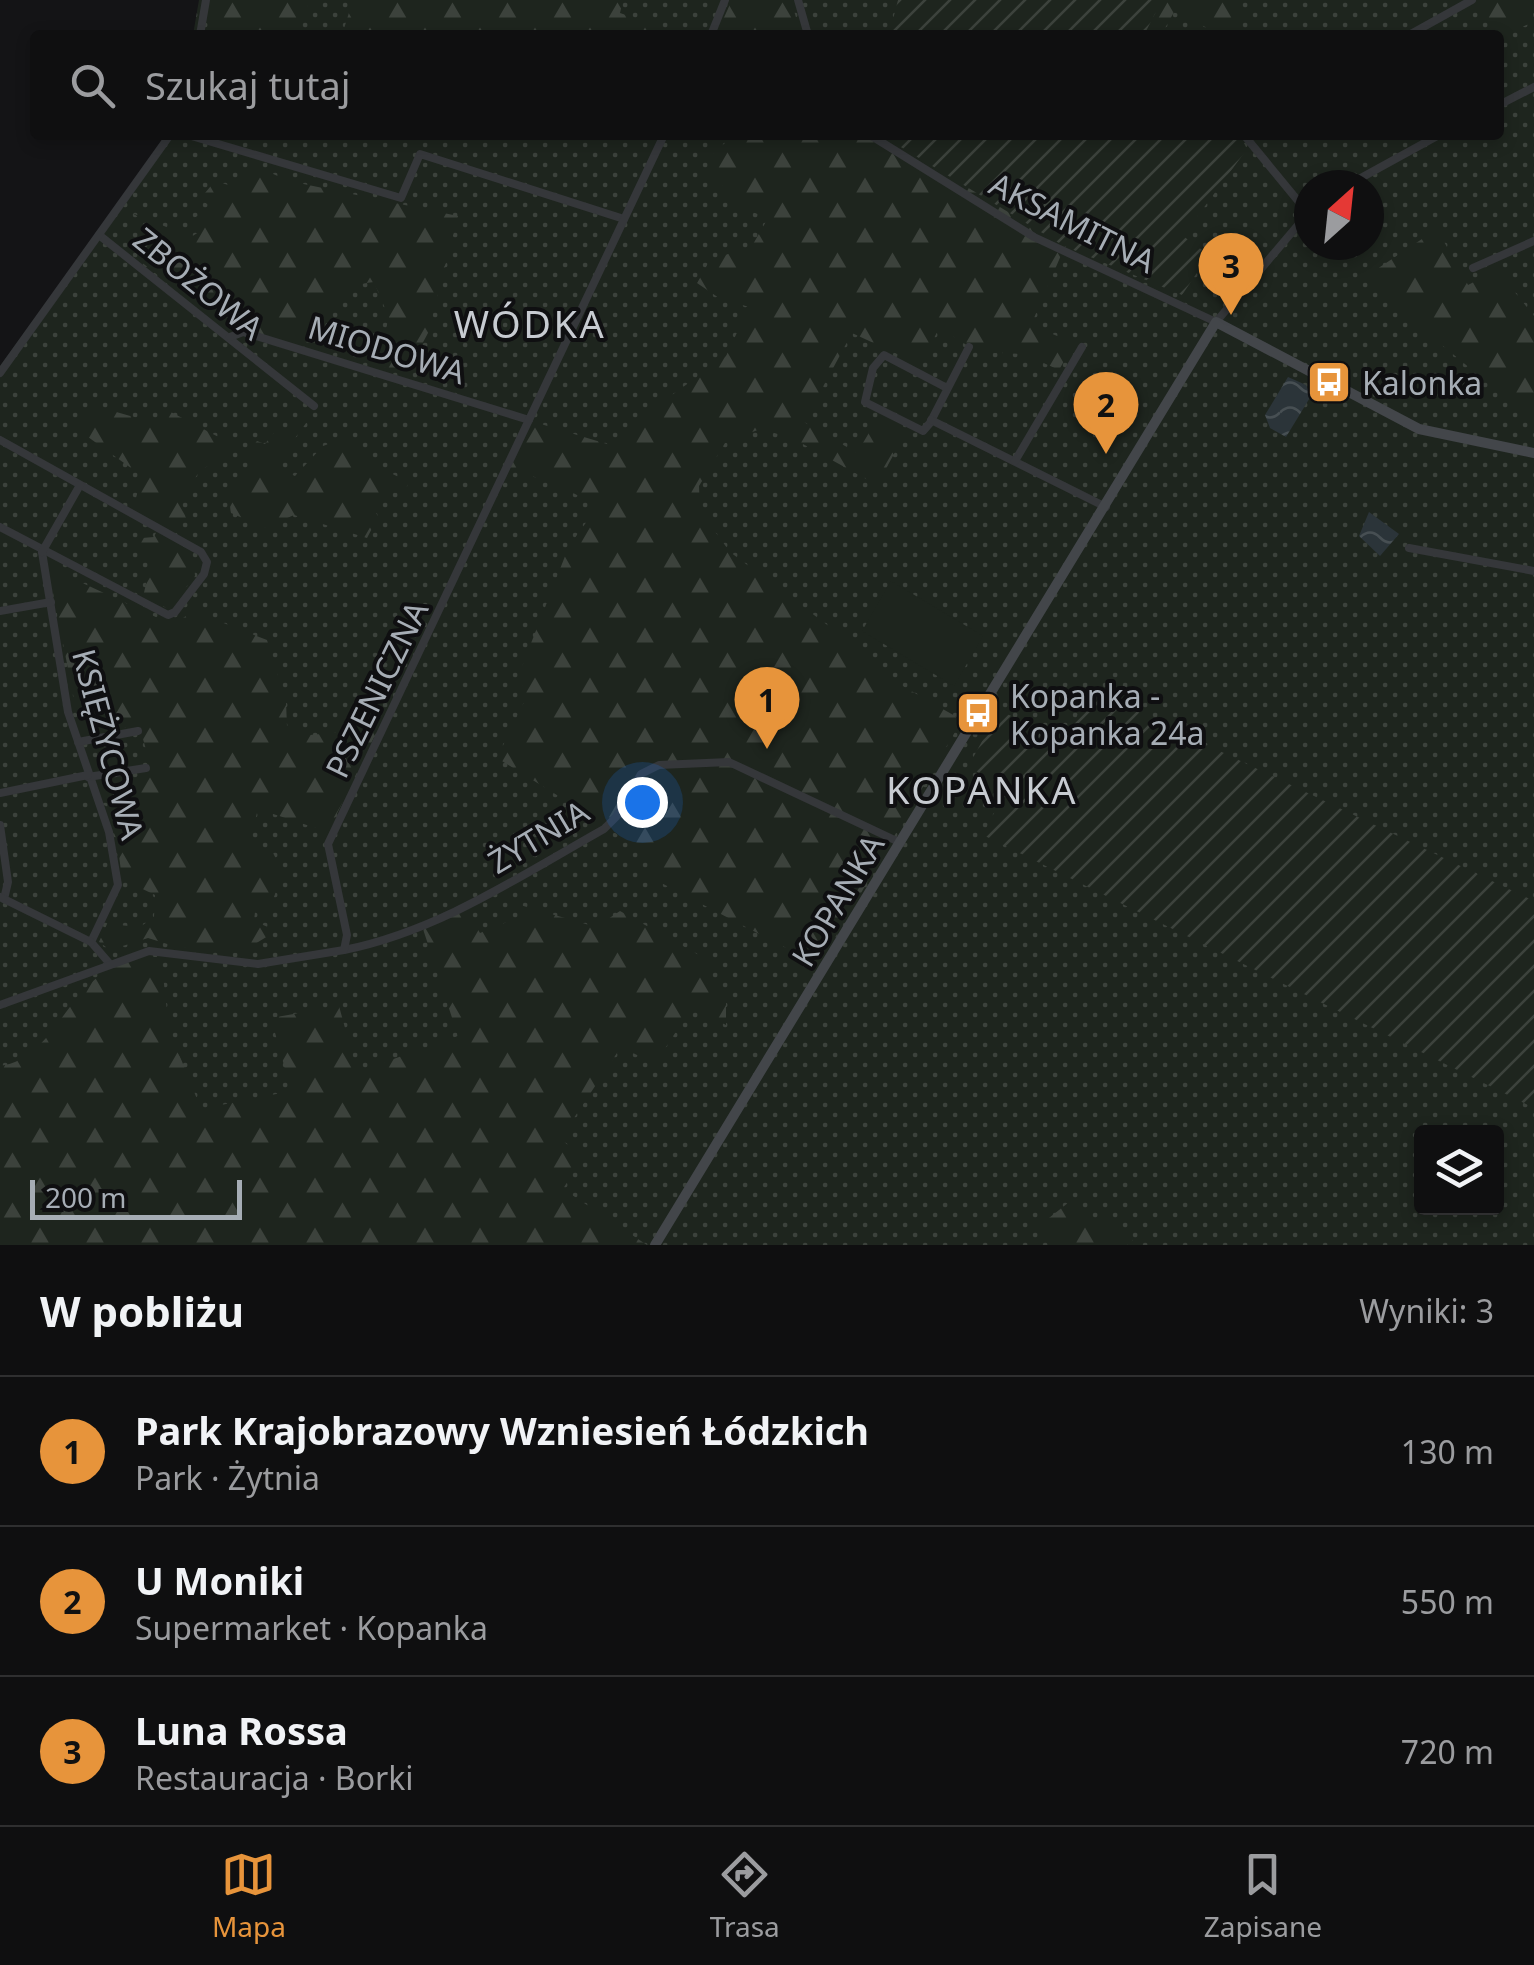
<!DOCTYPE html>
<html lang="pl">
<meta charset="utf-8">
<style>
:root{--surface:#0f0f10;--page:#181819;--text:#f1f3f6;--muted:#9b9c9f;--line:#2f2f30;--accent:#e7943b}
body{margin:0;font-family:"Noto Sans",sans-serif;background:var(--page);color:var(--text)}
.controls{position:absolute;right:30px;bottom:30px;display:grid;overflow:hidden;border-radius:10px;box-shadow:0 5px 15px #0003}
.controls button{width:90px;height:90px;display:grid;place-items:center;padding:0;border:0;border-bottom:2px solid var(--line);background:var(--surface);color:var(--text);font:50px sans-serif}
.compass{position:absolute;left:1294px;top:170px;width:90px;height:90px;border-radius:50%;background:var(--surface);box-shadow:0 5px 15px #0003;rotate:27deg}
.scale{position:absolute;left:30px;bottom:25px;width:212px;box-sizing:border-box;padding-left:10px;border:5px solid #a6adb5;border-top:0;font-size:28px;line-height:35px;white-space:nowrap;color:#a6adb5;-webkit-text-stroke:8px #0f0f11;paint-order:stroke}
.you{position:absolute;left:642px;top:802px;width:35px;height:35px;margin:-25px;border:8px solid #fff;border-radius:50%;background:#1a73e8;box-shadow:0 0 0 15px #1a73e833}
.badge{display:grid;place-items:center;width:65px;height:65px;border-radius:50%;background:var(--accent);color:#111;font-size:32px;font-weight:700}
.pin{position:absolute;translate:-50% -82px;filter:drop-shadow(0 2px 5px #0008)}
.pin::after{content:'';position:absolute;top:52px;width:35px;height:30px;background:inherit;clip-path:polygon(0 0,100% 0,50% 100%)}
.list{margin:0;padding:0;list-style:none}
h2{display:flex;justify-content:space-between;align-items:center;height:130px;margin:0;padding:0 40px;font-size:42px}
h2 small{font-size:32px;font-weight:400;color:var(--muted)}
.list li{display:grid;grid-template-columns:65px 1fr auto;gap:30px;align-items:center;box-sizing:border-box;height:150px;padding:0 40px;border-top:2px solid var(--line)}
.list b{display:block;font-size:38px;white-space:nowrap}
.list p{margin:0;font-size:32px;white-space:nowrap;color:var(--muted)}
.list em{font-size:32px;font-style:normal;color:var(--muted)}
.icon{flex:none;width:55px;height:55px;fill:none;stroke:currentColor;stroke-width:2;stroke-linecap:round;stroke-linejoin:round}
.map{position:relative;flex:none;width:1534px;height:1245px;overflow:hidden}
.search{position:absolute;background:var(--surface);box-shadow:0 5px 15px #0003;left:30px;right:30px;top:30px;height:110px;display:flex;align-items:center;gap:25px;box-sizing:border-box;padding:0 35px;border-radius:10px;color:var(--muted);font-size:38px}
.sheet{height:580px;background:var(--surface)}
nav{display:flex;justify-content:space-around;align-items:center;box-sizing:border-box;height:140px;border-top:2px solid var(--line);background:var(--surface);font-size:28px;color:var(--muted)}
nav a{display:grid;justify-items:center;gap:5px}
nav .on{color:var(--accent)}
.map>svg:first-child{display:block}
.grass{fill:url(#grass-dots);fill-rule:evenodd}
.forest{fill:url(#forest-firs)}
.garden{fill:url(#garden-furrows)}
.pitch{fill:#1e251e}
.water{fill:url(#water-waves)}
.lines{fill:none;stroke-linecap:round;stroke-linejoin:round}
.street{stroke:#35373a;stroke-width:8}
.secondary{stroke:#43464a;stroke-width:10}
.labels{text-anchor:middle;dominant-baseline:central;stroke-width:8;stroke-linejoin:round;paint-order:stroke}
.street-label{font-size:32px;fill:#a6adb5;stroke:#0f0f11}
.poi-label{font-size:32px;fill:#a6adb5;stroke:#0f0f11;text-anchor:start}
.quarter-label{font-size:38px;letter-spacing:2.5px;fill:#c7cbd1;stroke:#0f0f11}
</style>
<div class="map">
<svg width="1534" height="1245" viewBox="0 0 1534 1245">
<defs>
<pattern id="grass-dots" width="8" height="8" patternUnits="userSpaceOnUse" patternTransform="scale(2.5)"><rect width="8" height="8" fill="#1e251e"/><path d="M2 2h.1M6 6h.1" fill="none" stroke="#3c423c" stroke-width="1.8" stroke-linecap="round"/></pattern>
<pattern id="forest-firs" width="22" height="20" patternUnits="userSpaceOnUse" patternTransform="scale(2.5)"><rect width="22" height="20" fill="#1e251e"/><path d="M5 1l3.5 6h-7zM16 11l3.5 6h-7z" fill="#3c423c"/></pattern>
<pattern id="garden-furrows" width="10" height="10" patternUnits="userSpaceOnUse" patternTransform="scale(2.5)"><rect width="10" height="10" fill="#1e251e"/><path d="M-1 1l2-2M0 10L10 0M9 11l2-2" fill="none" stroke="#3c423c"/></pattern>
<pattern id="water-waves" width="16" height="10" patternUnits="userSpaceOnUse" patternTransform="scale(2.5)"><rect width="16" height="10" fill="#2b3439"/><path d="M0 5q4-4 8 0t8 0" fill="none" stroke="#474f53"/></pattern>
</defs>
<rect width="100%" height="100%" fill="#141416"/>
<path class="grass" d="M199,0H1534V1245H0V366L169,135H1499V35H193ZM1309,185H1369V245H1309ZM1422,1132H1496V1208H1422Z"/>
<g class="forest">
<polygon points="212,0 310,0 297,35 208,35"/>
<polygon points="353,0 623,0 620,13 650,23 645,35 342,35"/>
<polygon points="732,0 791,0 801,35 716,35"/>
<polygon points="1162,0 1231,0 1242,6 1237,26 1218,33 1174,12 1164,30 1173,35 1144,35"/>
<polygon points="1479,0 1531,0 1534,22 1499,36"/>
<polygon points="725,135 1095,135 1065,246 1031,325 1074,343 1059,370 1024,354 978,352 939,328 921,365 852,333 804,422 857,453 879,416 906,432 877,485 792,438 760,429 725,443 699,486 700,511 730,552 858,648 885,676 962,720 819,965 646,875 652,861 602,823 497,758 526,698 519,674 569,546 598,506 554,483 509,469 531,421 617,447 665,400 726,356 749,307 719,298 697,283 710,260 752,246 768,218 722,200 723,186 707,177 711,155 725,143"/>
<path d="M253,165L289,181L458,216L428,333L406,374L376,365L389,318L374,282C341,284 332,310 320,337L331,345L328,353L242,330L230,333L140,261L144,247L156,249L165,233L132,213L191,237L199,232L190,220L213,208L200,199L215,181L235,187Z"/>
<polygon points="1437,229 1468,285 1497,270 1534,316 1534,421 1362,279"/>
<polygon points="99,407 158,424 167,410 230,443 221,460 200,470 181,502 186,518 170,541 194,563 195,576 169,609 143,597 151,562 137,548 142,538 154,537 160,524 133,509 142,476 77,429"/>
<path d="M303,416L309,419L274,467L295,476L323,446L348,437L368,453L372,464L409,482L403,495L388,490L372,503L378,517L367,538L294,515L265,528L231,513C226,491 243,477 258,463L248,452L257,441L265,444L279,426L288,430Z"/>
<path d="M48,567L173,625L193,611L267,640L286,702L287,726L310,735L378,729L328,832L258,809L249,844L272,851C283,869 279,889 269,908L255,912L254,921L270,928L268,936L240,953L177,947L148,938L110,950L99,942L107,924L140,927L154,917L155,895L122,879L117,840L101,804L116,810L123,786L151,767L139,725L81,735Z"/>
<path d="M520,905L596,927L620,911L715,964L706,982L726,1001V1025L692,1007L655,1064L621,1047L560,1139L583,1156L563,1189L647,1245H0V1066C65,1058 68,953 161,957L169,1029L201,1109L291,1091L271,1018L339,1006L357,1072L458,1036L423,929L466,909L480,933L524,915Z"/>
<polygon points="1073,1199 1096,1223 1113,1218 1133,1240 1127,1245 1049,1245 1035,1229"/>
</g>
<g class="garden">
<polygon points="898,0 1162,0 1144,35 889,35"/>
<polygon points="881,135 1240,135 1247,149 1183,236 1209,255 1182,295 1064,246"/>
<polygon points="1092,690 1534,901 1534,1108 983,835 1007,787 968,767 999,710 1063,741"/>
</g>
<polygon class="pitch" points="891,581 983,636 954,686 862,631"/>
<g class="water">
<polygon points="1288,377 1306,385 1311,396 1286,437 1270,428 1265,415"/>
<polygon points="1369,512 1399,534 1380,556 1359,536"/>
</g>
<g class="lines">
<g class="street">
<polyline points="798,0 808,35"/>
<polyline points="200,35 206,0"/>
<polyline points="711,35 725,0"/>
<polyline points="1409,35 1472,0"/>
<polyline points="1499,105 1534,87"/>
<polyline points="188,135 401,198 420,154 624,219"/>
<polyline points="870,135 1034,237 1216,322 1309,212"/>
<polyline points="1244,135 1308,213"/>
<polyline points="1348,185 1439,135"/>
<polyline points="99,235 314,406"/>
<polyline points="1473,268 1534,241"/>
<polyline points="230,337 243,332 529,420"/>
<polyline points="0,373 170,135"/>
<polyline points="947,388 884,355 873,368 865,402 923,431 930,423 969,347"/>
<polyline points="931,420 1106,507"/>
<polyline points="0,440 201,552 207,562 204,574 175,612 168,615 0,527"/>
<polyline points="1015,461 1082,347"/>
<polyline points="1409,548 1534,571"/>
<polyline points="42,552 68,712 109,832 118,885 91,942 110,964"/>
<polyline points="42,552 80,485"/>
<polyline points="0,611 51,602"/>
<polyline points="78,742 138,731"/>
<polyline points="88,777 146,768"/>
<polyline points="0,793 88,775"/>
<polyline points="0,825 8,882 4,899"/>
<polyline points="0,897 91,942"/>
<path d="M344,950C439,931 520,876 604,829L616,817L641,774L659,765L729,762L901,843"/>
<polyline points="0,1005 149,951 258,964 344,950 347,935 328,844 664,135"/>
</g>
<polyline class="secondary" points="655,1245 1216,322 1419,429 1534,453"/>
</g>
<defs>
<g id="bus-square" transform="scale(2.25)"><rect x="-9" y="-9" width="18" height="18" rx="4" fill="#e7943b" stroke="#0f0f11"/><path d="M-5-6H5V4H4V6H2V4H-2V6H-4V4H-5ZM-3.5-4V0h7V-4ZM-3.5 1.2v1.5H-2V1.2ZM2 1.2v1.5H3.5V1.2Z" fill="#fff"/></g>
</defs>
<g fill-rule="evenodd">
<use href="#bus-square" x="1329" y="382"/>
<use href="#bus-square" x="978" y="713"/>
</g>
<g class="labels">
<g class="street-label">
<text transform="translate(1073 222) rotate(27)">AKSAMITNA</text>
<text transform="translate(199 283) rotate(39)">ZBOŻOWA</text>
<text transform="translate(387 349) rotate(17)">MIODOWA</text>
<text transform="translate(376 689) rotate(-64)">PSZENICZNA</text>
<text transform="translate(109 744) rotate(75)">KSIĘŻYCOWA</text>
<text transform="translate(538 836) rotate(-31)">ŻYTNIA</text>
<text transform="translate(837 900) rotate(-59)">KOPANKA</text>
</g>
<g class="poi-label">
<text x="1362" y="382">Kalonka</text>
<text x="1010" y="695">Kopanka -<tspan x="1010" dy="37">Kopanka 24a</tspan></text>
</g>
<g class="quarter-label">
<text x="530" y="323">WÓDKA</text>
<text x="982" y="789">KOPANKA</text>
</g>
</g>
</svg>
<div class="controls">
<button><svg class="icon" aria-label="layers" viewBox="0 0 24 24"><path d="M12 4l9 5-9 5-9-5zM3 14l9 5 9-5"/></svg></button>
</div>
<svg class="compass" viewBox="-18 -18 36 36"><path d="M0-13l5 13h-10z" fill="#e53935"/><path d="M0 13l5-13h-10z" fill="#9b9c9f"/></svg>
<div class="scale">200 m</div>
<div class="you"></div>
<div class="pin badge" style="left:767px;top:749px">1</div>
<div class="pin badge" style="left:1106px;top:454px">2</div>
<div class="pin badge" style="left:1231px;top:315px">3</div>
<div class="search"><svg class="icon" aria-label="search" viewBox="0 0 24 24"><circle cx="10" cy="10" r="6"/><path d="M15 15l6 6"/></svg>Szukaj tutaj</div>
</div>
<section class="sheet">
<h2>W pobliżu<small>Wyniki: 3</small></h2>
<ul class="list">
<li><span class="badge">1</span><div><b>Park Krajobrazowy Wzniesień Łódzkich</b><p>Park · Żytnia</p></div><em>130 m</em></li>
<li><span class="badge">2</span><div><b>U Moniki</b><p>Supermarket · Kopanka</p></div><em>550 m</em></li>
<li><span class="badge">3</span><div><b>Luna Rossa</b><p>Restauracja · Borki</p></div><em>720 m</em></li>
</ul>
</section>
<nav>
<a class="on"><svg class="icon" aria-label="map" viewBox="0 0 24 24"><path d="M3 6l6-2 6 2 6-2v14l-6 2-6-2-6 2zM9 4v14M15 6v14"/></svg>Mapa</a>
<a><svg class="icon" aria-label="directions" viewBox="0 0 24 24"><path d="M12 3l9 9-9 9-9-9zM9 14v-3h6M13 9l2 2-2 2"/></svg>Trasa</a>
<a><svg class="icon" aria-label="saved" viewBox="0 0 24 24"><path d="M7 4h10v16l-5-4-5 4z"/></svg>Zapisane</a>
</nav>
